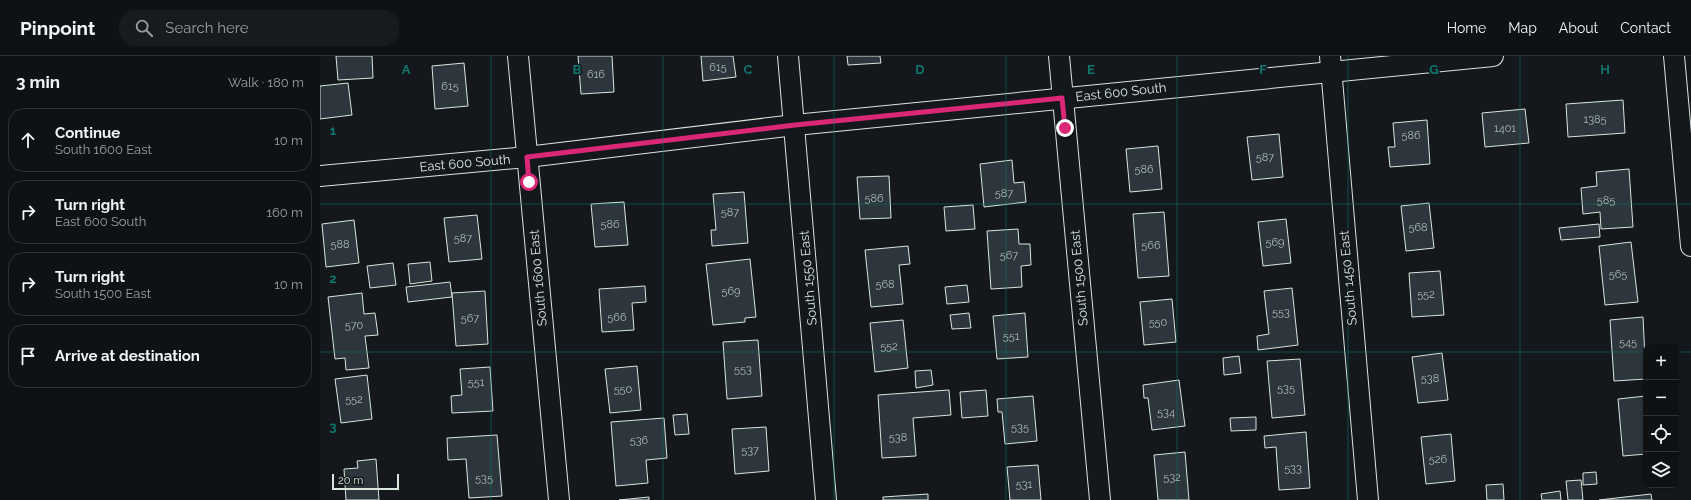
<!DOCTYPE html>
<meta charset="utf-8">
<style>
:root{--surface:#0f1215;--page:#181b1e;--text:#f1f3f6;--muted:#9b9ea0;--line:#2f3234}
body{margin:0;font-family:Raleway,sans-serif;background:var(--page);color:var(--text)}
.controls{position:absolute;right:12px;bottom:12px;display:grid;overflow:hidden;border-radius:8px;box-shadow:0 2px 6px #0003}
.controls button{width:36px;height:36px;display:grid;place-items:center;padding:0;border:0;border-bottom:1px solid var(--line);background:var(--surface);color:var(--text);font:20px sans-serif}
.scale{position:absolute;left:12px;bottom:10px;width:67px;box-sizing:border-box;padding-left:4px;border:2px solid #d8e6dc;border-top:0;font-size:11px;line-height:14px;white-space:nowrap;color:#d8e6dc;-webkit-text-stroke:3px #14181c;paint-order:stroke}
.stop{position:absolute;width:12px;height:12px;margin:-9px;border:3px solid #db2777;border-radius:50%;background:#fff}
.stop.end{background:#db2777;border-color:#fff;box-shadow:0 1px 4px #0008}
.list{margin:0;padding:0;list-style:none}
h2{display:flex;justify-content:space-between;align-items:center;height:52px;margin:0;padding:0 16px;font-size:17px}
h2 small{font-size:13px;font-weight:400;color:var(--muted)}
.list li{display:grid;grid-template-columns:26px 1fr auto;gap:12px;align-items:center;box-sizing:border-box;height:64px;margin:0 8px 8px;padding:0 8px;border:1px solid var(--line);border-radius:16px}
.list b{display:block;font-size:15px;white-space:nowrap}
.list p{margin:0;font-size:13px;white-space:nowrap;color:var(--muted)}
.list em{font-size:13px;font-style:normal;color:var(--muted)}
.icon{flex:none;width:22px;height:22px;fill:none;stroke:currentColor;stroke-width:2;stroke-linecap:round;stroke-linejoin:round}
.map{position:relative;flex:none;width:1371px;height:444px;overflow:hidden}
header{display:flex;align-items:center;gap:24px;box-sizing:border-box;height:56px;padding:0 20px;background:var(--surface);border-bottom:1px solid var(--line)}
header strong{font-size:19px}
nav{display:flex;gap:22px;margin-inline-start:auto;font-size:14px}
.search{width:280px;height:36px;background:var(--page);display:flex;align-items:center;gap:10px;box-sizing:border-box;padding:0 14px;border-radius:16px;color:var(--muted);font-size:15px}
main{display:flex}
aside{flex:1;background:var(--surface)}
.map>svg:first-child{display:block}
.building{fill:#2c363c;stroke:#d8e6dc}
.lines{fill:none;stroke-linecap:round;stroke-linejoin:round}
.street-casing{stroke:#d8e6dc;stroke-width:22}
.street{stroke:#14181c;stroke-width:20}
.route{stroke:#db2777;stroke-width:5}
.grid{fill:none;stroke:#0f766e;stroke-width:1;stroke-opacity:0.55}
.labels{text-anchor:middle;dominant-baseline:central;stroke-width:3;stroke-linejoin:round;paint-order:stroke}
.number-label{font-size:11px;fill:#adbab4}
.street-label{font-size:13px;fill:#d8e6dc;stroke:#14181c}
.grid-label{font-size:13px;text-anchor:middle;font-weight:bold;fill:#0f766e;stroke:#14181c;stroke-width:3;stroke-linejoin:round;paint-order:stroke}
</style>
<header>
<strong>Pinpoint</strong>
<div class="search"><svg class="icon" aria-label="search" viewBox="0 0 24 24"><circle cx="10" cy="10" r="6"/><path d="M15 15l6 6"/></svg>Search here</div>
<nav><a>Home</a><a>Map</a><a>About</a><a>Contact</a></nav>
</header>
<main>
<aside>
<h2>3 min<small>Walk · 180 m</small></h2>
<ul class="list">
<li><svg class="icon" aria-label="ahead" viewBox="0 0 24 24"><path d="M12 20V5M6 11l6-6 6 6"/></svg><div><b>Continue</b><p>South 1600 East</p></div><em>10 m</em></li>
<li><svg class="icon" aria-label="right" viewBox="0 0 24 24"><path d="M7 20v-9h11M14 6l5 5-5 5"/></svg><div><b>Turn right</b><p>East 600 South</p></div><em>160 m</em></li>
<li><svg class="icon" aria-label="right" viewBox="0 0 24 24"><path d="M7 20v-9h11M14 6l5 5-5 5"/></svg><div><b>Turn right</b><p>South 1500 East</p></div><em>10 m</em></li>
<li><svg class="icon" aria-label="arrive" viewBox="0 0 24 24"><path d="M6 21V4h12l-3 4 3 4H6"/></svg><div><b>Arrive at destination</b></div></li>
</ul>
</aside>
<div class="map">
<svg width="1371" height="444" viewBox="0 0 1371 444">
<rect width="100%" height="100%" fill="#14181c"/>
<g class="building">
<polygon points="16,0 52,0 53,22 18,24"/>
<polygon points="258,0 292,0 294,36 261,38"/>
<polygon points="381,0 413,0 416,21 383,25"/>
<polygon points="527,0 560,0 561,7 528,9"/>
<polygon points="144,7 148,50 115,53 112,10"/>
<polygon points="28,27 32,59 0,63 0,30"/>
<polygon points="1303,44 1305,77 1248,81 1246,48"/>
<polygon points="1205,53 1209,87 1165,91 1162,57"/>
<polygon points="1107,64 1110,108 1070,111 1068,91 1075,91 1073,67"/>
<polygon points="959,78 963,121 932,124 927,81"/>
<polygon points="838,90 842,133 810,136 806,93"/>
<polygon points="692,104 694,127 704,126 706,146 664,151 660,108"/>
<polygon points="1309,113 1313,171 1281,173 1280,156 1263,158 1261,132 1277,130 1276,116"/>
<polygon points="569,120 571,162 540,163 537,121"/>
<polygon points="424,136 428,187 392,190 391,174 396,174 393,138"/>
<polygon points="304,146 308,189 275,191 271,148"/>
<polygon points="1109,147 1114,192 1086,195 1081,150"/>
<polygon points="653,149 655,173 626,175 624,151"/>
<polygon points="844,156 849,220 818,222 813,158"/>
<polygon points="157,159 162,203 129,206 124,162"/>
<polygon points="966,163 971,207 943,210 938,166"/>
<polygon points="34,164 39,207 6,211 2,168"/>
<polygon points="1279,168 1280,181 1241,184 1239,172"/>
<polygon points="698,173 699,188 710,188 711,209 701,210 702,231 671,233 667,175"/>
<polygon points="1311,186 1318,246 1285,249 1279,190"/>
<polygon points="588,190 590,208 579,209 583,248 551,251 545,194"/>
<polygon points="430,203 436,261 425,262 425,266 393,269 386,208"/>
<polygon points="110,206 112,225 90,228 88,208"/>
<polygon points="73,207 76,229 50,232 47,210"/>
<polygon points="1120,215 1124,259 1092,261 1089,217"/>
<polygon points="130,226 132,241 88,246 86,231"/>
<polygon points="647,229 649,246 627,248 625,231"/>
<polygon points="325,230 326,246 312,247 314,274 282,276 279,233"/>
<polygon points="972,232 978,289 938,294 937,280 949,278 944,235"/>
<polygon points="165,235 168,288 136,290 132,237"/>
<polygon points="42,237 44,258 55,257 58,279 45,280 49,312 26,314 25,302 15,303 8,241"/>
<polygon points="852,243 856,286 824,289 820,246"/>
<polygon points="649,257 651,272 632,273 630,259"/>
<polygon points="705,257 708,301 677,303 673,260"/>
<polygon points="1323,261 1326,323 1294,325 1290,264"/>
<polygon points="583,264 588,312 555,316 550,267"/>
<polygon points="438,284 442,340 407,343 403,286"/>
<polygon points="1122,297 1128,344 1098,347 1092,301"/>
<polygon points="919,300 921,317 904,319 903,302"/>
<polygon points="980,303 985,359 952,362 947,305"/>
<polygon points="317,310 321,354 290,357 285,313"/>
<polygon points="170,311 173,355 132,357 131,340 142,339 140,313"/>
<polygon points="611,314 613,329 596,332 595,315"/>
<polygon points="47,319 52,363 21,367 15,323"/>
<polygon points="859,324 865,370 832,374 828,342 824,342 823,329"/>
<polygon points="629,334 631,359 593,362 596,400 562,402 558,339"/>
<polygon points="666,334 668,360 642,362 640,336"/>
<polygon points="713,340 717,385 685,388 682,356 678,356 677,343"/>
<polygon points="1326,340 1326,398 1303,400 1298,343"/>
<polygon points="367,358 369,378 355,379 353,359"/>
<polygon points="936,361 936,374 911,375 910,362"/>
<polygon points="344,362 347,402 326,404 328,427 296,430 291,366"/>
<polygon points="446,371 449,415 415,418 412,373"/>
<polygon points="986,376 990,432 959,434 956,391 945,392 944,380"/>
<polygon points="1131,378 1135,425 1106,428 1101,381"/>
<polygon points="177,379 182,440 149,442 146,403 128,404 127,382"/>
<polygon points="865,396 869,444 838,444 834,399"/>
<polygon points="56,403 59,444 26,444 24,413 38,412 37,405"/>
<polygon points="718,409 721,444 690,444 687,411"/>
<polygon points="1276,416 1277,428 1263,429 1263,417"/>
<polygon points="1261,424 1263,444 1248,444 1246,425"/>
<polygon points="1183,428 1184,444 1167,444 1166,429"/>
<polygon points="1240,435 1241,444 1222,444 1221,438"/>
<polygon points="608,438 608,444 563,444 563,441"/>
<polygon points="1331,438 1332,444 1279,444"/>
<polygon points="329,441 329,444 299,444"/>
</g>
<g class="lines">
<g class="street-casing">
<g id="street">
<polyline points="198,0 239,444"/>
<polyline points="468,0 506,444"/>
<polyline points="739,0 780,444"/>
<polyline points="1010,0 1048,444"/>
<polyline points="1354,0 1371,190"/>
<polyline points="0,120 207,101 475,69 1173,0"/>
</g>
</g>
<use href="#street" class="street"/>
</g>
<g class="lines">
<polyline class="route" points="209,126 207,101 475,69 742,42 745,72"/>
</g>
<path class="grid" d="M171,0V444M343,0V444M514,0V444M686,0V444M857,0V444M1028,0V444M1200,0V444M0,148H1371M0,296H1326M1356,296H1371"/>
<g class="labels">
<g class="number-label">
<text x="398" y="11">615</text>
<text x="276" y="18">616</text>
<text x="130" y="30">615</text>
<text x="1275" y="63">1385</text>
<text x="1185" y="72">1401</text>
<text x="1091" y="79">586</text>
<text x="945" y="101">587</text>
<text x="824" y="113">586</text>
<text x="684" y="137">587</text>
<text x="554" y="142">586</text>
<text x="1286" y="144">585</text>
<text x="410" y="156">587</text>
<text x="290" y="168">586</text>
<text x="1098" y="171">568</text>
<text x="143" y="182">587</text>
<text x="955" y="186">569</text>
<text x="20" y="188">588</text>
<text x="831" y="189">566</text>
<text x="689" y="199">567</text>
<text x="1298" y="218">565</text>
<text x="565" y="228">568</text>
<text x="411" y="235">569</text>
<text x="1106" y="238">552</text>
<text x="961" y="256">553</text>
<text x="297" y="261">566</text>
<text x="150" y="262">567</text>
<text x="838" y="266">550</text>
<text x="34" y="269">570</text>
<text x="691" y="280">551</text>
<text x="1308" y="286">545</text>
<text x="569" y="290">552</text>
<text x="423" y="313">553</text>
<text x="1110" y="322">538</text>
<text x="156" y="326">551</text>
<text x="966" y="332">535</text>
<text x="303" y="333">550</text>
<text x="34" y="343">552</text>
<text x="846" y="356">534</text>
<text x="700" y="371">535</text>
<text x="578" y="381">538</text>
<text x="319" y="384">536</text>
<text x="430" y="394">537</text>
<text x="1118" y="403">526</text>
<text x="973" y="412">533</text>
<text x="852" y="421">532</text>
<text x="164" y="422">535</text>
<text x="704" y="428">531</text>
</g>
<g class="street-label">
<text transform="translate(801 36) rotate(-6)">East 600 South</text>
<text transform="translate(145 107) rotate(-5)">East 600 South</text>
<text transform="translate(218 222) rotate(-95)">South 1600 East</text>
<text transform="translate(488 222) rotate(-95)">South 1550 East</text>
<text transform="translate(759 222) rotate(-95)">South 1500 East</text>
<text transform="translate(1028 222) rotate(-95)">South 1450 East</text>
</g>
</g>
<g class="grid-label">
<text x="86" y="18">A</text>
<text x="257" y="18">B</text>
<text x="428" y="18">C</text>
<text x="600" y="18">D</text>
<text x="771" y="18">E</text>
<text x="943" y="18">F</text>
<text x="1114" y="18">G</text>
<text x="1285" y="18">H</text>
<text x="13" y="79">1</text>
<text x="13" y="227">2</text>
<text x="13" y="375">3</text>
</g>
</svg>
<div class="controls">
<button>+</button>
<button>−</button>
<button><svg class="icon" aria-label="locate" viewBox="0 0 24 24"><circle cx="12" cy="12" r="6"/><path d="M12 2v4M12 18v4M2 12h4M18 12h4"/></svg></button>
<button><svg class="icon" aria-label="layers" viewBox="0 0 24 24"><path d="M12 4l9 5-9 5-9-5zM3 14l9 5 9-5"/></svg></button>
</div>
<div class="scale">20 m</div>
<div class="stop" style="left:209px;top:126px"></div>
<div class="stop end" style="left:745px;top:72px"></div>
</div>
</main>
